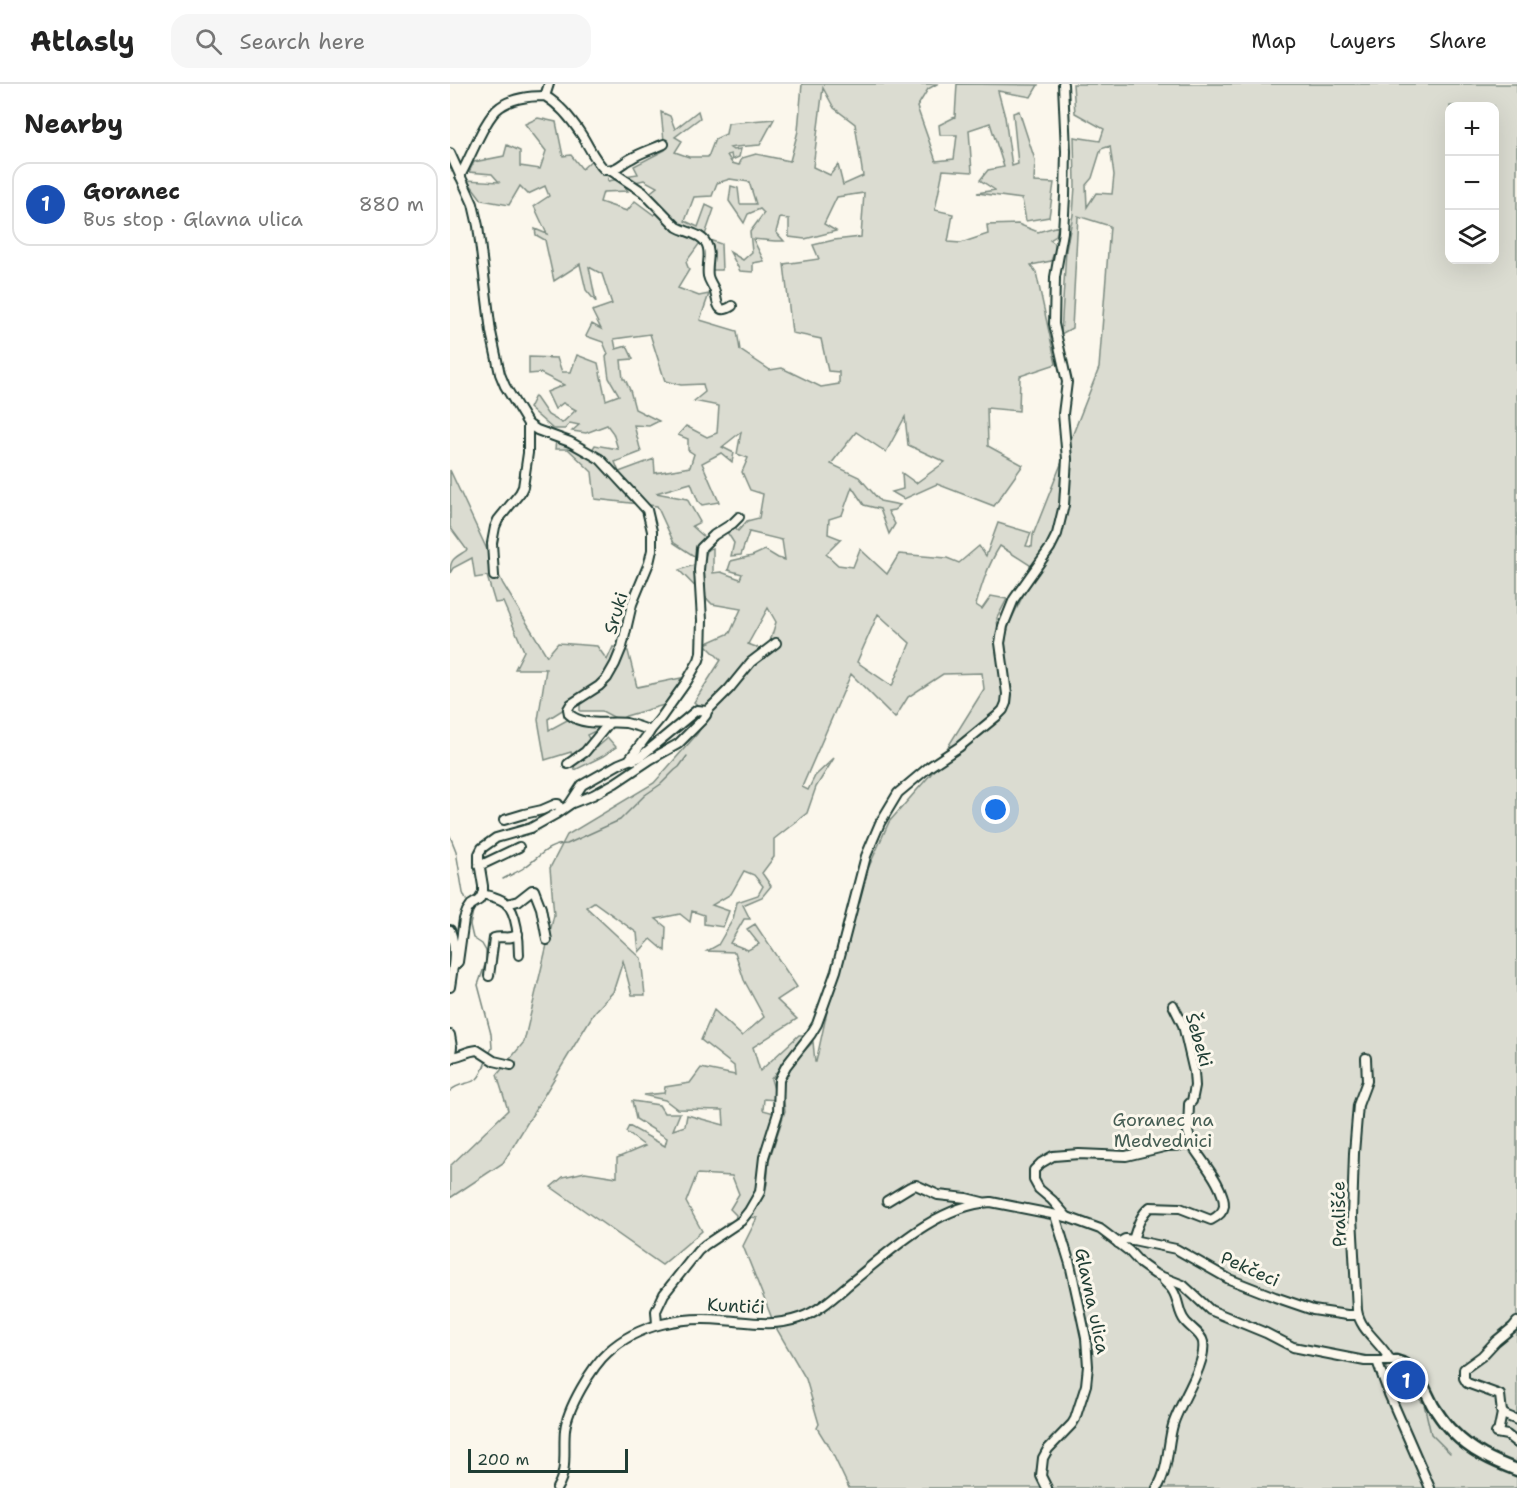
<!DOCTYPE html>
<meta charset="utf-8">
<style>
:root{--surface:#fff;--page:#f6f6f6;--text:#222;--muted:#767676;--line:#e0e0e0;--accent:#7c3aed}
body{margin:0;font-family:"Shantell Sans",sans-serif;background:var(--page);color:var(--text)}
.controls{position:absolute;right:18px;top:18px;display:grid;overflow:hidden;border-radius:12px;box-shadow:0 6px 24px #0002}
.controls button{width:54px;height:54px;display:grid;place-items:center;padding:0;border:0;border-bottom:2px solid var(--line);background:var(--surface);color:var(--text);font:30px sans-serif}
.scale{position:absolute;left:18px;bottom:15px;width:160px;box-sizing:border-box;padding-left:6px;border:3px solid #1f3d34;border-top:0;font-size:16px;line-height:21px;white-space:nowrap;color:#1f3d34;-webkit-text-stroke:4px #fbf7ec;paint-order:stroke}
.you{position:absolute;left:546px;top:726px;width:21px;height:21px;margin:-15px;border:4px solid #fff;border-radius:50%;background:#1a73e8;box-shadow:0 0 0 9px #1a73e833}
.badge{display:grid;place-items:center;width:39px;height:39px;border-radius:50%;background:var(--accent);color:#fff;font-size:20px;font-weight:700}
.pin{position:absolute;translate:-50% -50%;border:3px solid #fff;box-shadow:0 2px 6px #0006}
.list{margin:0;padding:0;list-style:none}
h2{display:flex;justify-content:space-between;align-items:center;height:78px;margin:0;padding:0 24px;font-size:26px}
h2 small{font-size:20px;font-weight:400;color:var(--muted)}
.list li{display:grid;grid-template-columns:39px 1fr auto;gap:18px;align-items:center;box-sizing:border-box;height:84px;margin:0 12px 12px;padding:0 12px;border:2px solid var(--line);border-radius:18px}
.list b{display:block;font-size:22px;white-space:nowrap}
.list p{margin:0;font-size:20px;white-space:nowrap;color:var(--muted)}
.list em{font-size:20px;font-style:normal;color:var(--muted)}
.icon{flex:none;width:33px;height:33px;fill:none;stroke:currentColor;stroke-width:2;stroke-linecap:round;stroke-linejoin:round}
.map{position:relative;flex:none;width:1067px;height:1404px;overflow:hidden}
header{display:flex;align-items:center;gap:36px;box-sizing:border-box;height:84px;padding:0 30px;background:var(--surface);border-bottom:2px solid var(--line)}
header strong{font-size:28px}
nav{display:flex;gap:33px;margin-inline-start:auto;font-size:21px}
.search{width:420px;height:54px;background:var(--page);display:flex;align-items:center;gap:15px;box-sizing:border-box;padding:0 21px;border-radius:18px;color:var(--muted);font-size:22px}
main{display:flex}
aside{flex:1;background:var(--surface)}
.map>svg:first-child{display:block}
.green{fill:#dbdcd1;stroke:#7d8c82;stroke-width:1.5;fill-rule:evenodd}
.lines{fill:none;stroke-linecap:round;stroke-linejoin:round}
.stream{stroke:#74847b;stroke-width:1.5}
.minor-casing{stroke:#1f3d34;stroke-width:12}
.major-casing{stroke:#1f3d34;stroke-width:15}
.minor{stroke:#fbf7ec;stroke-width:8}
.major{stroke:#fbf7ec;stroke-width:10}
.labels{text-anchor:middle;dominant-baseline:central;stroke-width:6;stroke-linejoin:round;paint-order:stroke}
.street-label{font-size:18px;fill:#1f3d34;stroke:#fbf7ec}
.park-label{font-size:18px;fill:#455d53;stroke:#fbf7ec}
</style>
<header>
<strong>Atlasly</strong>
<div class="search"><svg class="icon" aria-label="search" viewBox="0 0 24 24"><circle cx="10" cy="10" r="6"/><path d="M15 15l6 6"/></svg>Search here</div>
<nav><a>Map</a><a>Layers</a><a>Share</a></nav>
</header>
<main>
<aside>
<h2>Nearby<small></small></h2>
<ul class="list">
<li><span class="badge" style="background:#1a4fb4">1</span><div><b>Goranec</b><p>Bus stop · Glavna ulica</p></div><em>880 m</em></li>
</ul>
</aside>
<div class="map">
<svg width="1067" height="1404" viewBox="0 0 1067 1404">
<rect width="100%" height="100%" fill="#fbf7ec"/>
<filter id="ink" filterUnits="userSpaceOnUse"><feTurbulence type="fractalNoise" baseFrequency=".0167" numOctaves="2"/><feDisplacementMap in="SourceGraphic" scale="12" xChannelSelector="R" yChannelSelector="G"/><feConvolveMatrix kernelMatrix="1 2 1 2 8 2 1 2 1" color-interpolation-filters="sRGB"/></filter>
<g filter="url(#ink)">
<g class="green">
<path d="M352,0H487L478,5L467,23L486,77L504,75L507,51H490L489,41L505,33L507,0L588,1L581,13L548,7L555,33L562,82L568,80L563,29L569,27L585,76L584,98L604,99L599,133L576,137L572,115L527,109L545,106L530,96L538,86L554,83L540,39L519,46L522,88L493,86L485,126L503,130L498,158L511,159L538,150L537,141L568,140L588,148L608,142L606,152L600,156L607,161L601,177L581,181L586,188L606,280L570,292L569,327L537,324L538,362L573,381L544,422L487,400L454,415L442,408L453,405L452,389L466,399L495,378L458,361L455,333L436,368L406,348L381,380L409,393L430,417L450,421L444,426L438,427L445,440L439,450L430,425L414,421L402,403L392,431L379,435L378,450L391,455L376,470L388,481L403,483L410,465L437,490L449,470L497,474L509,479L529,462L536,472L548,439L581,449L576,462L582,463L583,451L649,284L660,142L628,132L622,244L611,250L616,166L623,131L625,102L624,53L650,57L654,45L625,29L623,0H1067V1404H399L377,1358L375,1357L367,1344L369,1340L356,1295L325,1242L293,1162L307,1134L301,1133L314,1109L317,1100L319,1076L335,1027L332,1004L337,984L363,958L365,978H366L399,827L439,738L481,690L534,605L532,589L493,590L458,613L445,634L401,590L352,703L358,706L365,692L384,674L366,703L357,729L324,755V773L312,789L321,802L312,813L293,821L300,835H294L280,859L298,866L309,860L297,845L305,840L347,903L327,916L347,935L303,963L310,987L349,951H356L321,995L327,1016L314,1015L313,1026L328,1030L309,1107L298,1126L274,1147L276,1139L285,1137L286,1131L280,1125L289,1110L282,1092L247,1090L236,1118L252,1147L212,1181L101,1103L113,1093L135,1088L167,1093V1074L195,1062L176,1048L179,1042L215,1062L217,1054L186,1035L182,1017L209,1021L214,1029H230L223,1046L235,1042L237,1031L274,1041L273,1026L227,1025L215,1016L193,1011L214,1009L215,1003L240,999L251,984L285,991L284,982L251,956L264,926L292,952L314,933L294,896L285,868L257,867L268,861L283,835L287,818L308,811L313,802L304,791L294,787L281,810L262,821L279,827L273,843L254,840V831L242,827L240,838L230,830L206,835L216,843L215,867L201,855L189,868L187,849L144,818L136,823L191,874L195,911H182L173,877L163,908L144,929L53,1079L0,1114V1082L58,1026L47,991L74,958L104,831L100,784L117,751L204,699L247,650L259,631L244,618L271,576L255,560L280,549L291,525L262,520L229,486L253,478L258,465L263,464V489L271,488L290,495L292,490L278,486L281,477L302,472L315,466L328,474L335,476L332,456L299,448L291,471L281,472L284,459L275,445L280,441L288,447L297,437L309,434L313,410L300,406L292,388L298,374L287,370L291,348L272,363L284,369L282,378L271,369L252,379L269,418L252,421L248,417L241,399L206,409L237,415L250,438L242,442L260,458L247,474L224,459L207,422L145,415L142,388L118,365H105L106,356L142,366L145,361L168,365L163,349L157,341L136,349L122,347L129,341L120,339L115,345H103L79,324L85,312L98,331L112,339L126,326L113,319L105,325L97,308L114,301L90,289L79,290V273L107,274L112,288H121L127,271L148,279L156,316L169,311L159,294L156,273L158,270L153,258L136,252L142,240L151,245L142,227L162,220L152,190L139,183L146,218L136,206L130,180L104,197L95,156L86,151L85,145L97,150L84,122L99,112L95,102L78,110L70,102L59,121L32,116L17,96L49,98L42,90L19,88L24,78L54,72L57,61L70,67V82L90,85L96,67L75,40L88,34L106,38L113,72L121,71L132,85L144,74L157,85L158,97L169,95L178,107L153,108L150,118L177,127L185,117L204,131L212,125L198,110L207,103L194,96L181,99L174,92L188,90L184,82L215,66L211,28L220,32L225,45L248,27L250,34L225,53L232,57L225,68L239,73H258L265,55L276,50L278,39L324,35L310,61L285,63L280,64L283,66L291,65L289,73L282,76L281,70L277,71L282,79L289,81L292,74L306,70L340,77L348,47ZM373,4L384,24L405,40L413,92L393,101L388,81L380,91L363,83ZM1000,22H1044V176H1000ZM660,62L664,91L662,110L646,109L637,123L636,101L642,94L651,65ZM280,95L299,98L306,120H290L288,104L281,102L279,117L294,139L298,130L310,125L314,129L300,148L302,168L293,176L280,168L290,187L303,188V179L314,177L303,155L325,157H334L326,148L330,134L339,135V153L355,155L386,147L374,140L387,113L414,109L411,153L384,156L363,161L369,175L334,180L342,249L371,255L378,287L389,288V300L371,303L332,284L320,286L290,266L287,247L250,236L259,210L249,212L228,204L239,186L236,178L249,160L256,162L257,186H272L271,160L254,154L264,125L256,121L248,143L235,137L244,113L262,112L267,99ZM200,250L215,297L231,301L253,300L255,308L244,317L269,322L267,349L257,353L236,342L228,351L238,355V366L244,370L240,383L205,389L204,375L169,388L165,378L191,368L184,341L199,342L209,337L185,325L180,306L175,295H173L171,276L183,275L177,262L166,265L164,255ZM550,462L580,481C579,487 579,495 577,501C571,521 549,548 557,570L551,580L547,534L557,515L541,512L532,525L526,521C532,500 538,481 550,462ZM318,524L326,538L317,567L298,560ZM428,530L460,559L442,602L407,578Z"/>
<path d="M0,386L53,500L97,572L108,559L147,562L157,576L163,563L178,567L187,603L231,594L221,619L176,632L169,636L152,627H130V621L115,622L114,625L98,635L99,646L119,635L155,642L137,651L145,665L158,654L166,663L153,672L125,686L121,668L95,676L88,636L96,585H65L74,567L53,518L45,519L37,492L25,494L22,474L3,484L0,489C0,474 5,474 17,466L0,443Z"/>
</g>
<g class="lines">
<g class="stream">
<polyline points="0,752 6,767 13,809 16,816"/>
<path d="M53,795C60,791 68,788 75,783C90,773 97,760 117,760L170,736L195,711L211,700L225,686L229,683L237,672"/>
<polyline points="23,827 20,841 23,854 32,860 36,867 36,878 28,901 41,950 42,964 39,970"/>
<path d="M0,1007C9,998 19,1001 27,995C32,990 34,983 36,977"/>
<polyline points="924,1261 933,1274"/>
<polyline points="936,1282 941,1296 966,1311 974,1320 981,1350 1000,1369"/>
</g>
<g class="minor-casing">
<g id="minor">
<polyline points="95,12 99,0"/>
<path d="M0,69L23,120L28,142L41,248L50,290L55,302L78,340L87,346L120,358L150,375L197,426L202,447V466L199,479L182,520L172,563L165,580L157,594L149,602L121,620L118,625L119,630C133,643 158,637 176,639C184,641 192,643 200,647L199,649L179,676L169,680L132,701L119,721L106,730L81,744L46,754L32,764L29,770V778L33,802V809L29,816L21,821L17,827L14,835L8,878L3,883"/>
<path d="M160,86L193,108L227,143C235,148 250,149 256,159C262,169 256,181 258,192C259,197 262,200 264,205C268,214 265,233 282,222"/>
<path d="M10,92C20,75 35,33 50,23C62,14 81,12 95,12C110,21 122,36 131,50C139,62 144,76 155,86C169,86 171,79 182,74C192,68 203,65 214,60"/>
<polyline points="44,492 42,459 45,443 48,436 70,409 73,403 78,369 78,340"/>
<polyline points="200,647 210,635 237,597 249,576 251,569 252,536 249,486 251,464 264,451 283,439 289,433"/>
<polyline points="180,675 183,676 190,673 247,626 257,627"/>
<polyline points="118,680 135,668 159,639"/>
<polyline points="120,720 143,711 165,699 201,675 228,660 252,636 256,631 257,627 279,605 301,578 326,559"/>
<polyline points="54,736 74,730 92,726 106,720 108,720 111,726"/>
<polyline points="29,782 69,763"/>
<path d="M32,810C40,812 49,813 56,819C67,828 69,857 69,871"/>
<polyline points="57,820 68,817 82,806 84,806 91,824 97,856"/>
<path d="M0,846C7,864 3,883 0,903"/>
<path d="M39,892L44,854C52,851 60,857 68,850"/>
<polyline points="0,951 2,963 0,976"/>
<path d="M1,973C8,973 17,967 27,966L44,977L61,981"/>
<path d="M916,974L917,997L908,1021L904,1069L902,1133L907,1226C910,1247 931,1258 940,1276"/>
<polyline points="437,1117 460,1103 466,1101 488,1111 516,1114 532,1118"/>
<polyline points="617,1133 602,1116 589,1105 584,1096 584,1086 591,1079 603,1072 629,1070 676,1072 718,1062 742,1061 738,1048 739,1020 742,1017 745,1002 744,988 733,941 723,921"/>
<path d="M683,1156C687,1144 690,1131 700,1123L730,1124L761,1136C767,1133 773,1129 774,1122C775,1103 751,1076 742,1061"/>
<polyline points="668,1159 675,1155 683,1156 726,1165 779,1195 825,1213 863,1226 897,1231 907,1231"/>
<polyline points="207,1240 206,1227 214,1210 248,1167 255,1161 291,1137 299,1127 310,1108 314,1073 328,1029 329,996 336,982 361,950 367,940 386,887 416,772 430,739 448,709 479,683 509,663 547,632 553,626 556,619 557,610 550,559 553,542 564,515 600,464 607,450 614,421 617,375 613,330 617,298 604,240 605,193 613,148 615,112 616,67 613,0"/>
<polyline points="927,1277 939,1310 980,1404"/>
<polyline points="1051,1327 1055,1331 1067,1336"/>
<polyline points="1046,1349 1057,1351 1067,1359"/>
<polyline points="1048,1349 1052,1329 1050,1311 1017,1299 1014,1294 1014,1285 1032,1272 1046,1257 1063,1243 1067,1238"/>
<path d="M107,1404C118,1386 113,1366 115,1346C117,1325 142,1282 158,1268C188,1240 233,1232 273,1236C299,1238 324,1243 349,1234C368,1228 383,1214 398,1201C438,1169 487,1121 541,1118L617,1133L650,1145L679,1167L691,1180L705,1190L733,1201L760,1226L816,1249L843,1263L915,1277H946"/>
<polyline points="597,1404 591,1392 593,1374 598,1365 622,1340 625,1335 636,1301 638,1282 636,1254 629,1221 620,1180 605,1131"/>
<path d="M707,1404C719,1385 717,1362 723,1341C729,1319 757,1281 753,1258C751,1249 740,1244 735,1237C728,1229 729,1216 723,1207C721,1203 717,1200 714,1197V1194"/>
</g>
</g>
<g class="major-casing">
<path id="major" d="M946,1277C967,1282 974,1305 983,1322C989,1331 995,1341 1003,1348C1021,1367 1043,1377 1067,1386"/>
</g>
<use href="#minor" class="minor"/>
<use href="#major" class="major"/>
</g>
</g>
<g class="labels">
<g class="street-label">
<text transform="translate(166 529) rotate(-73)">Sruki</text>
<text transform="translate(749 956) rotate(74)">Šebeki</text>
<text transform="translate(889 1130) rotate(-91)">Prališće</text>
<text transform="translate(800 1185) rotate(24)">Pekčeci</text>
<text transform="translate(642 1217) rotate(78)">Glavna ulica</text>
<text transform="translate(286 1222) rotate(3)">Kuntići</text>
</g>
<g class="park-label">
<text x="713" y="1036">Goranec na<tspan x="713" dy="21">Medvednici</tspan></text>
</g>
</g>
</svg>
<div class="controls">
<button>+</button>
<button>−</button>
<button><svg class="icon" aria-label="layers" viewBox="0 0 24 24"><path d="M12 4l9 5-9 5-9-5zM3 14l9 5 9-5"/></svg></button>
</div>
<div class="scale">200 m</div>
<div class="you"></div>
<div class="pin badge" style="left:956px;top:1296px;background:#1a4fb4">1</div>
</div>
</main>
